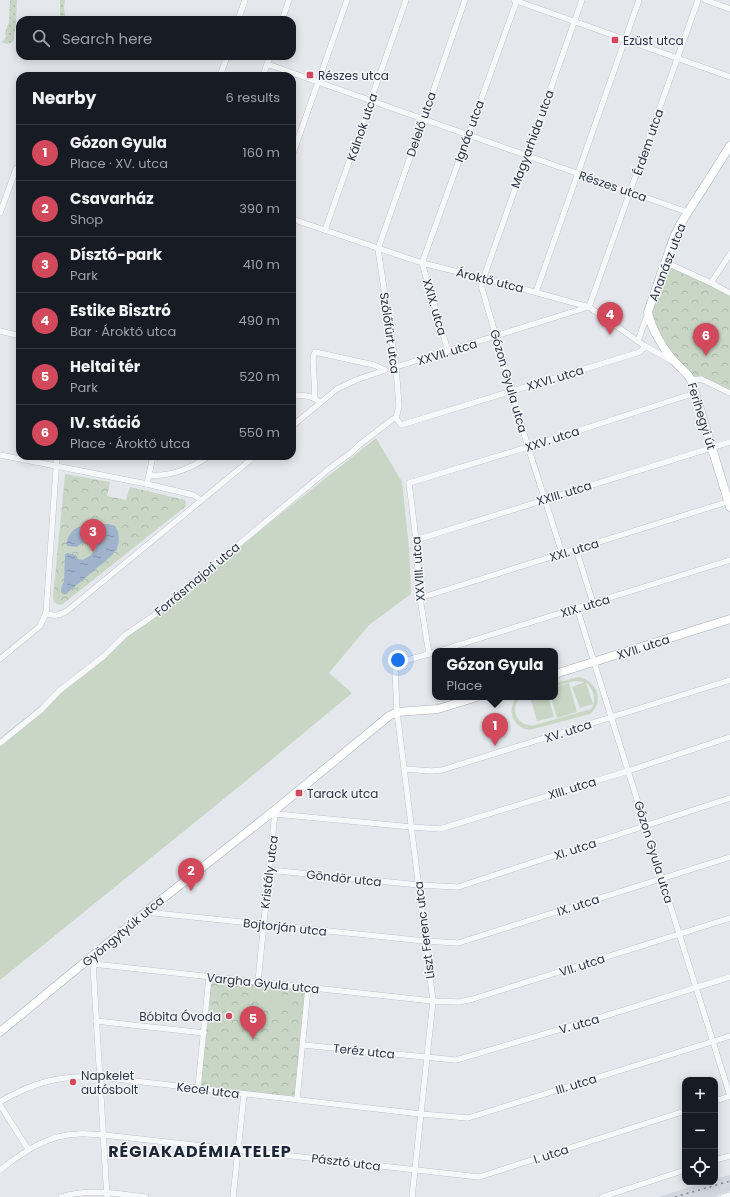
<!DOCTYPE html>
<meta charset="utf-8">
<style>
:root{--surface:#171b24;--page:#20242c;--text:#f1f3f6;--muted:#9ea1a6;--line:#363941;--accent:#d1495b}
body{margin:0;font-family:Poppins,sans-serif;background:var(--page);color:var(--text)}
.controls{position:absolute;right:12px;bottom:12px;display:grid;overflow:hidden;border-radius:8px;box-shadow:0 2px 10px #0003}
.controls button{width:36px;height:36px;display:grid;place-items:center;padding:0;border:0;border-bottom:1px solid var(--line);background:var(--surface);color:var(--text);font:20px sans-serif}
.you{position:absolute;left:398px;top:660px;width:14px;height:14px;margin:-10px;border:3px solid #fff;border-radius:50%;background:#1a73e8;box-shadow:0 0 0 6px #1a73e833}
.badge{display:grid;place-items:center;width:26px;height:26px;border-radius:50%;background:var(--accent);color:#fff;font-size:13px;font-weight:700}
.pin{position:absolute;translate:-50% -33px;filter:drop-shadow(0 1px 2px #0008)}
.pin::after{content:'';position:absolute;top:21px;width:14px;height:12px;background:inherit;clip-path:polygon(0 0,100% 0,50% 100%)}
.popup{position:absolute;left:432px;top:648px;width:126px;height:52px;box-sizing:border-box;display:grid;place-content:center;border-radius:8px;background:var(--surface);filter:drop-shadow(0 1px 3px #0005);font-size:13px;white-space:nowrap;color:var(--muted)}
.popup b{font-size:15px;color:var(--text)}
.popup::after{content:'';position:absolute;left:50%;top:100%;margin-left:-8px;border:8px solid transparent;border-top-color:var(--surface)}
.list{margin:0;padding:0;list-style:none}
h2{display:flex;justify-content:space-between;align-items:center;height:52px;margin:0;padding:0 16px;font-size:17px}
h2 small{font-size:13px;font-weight:400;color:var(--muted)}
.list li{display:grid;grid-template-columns:26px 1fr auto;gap:12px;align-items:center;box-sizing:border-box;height:56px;padding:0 16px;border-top:1px solid var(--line)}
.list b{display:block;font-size:15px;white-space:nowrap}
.list p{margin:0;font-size:13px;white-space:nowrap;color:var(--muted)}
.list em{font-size:13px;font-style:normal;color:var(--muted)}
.icon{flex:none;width:22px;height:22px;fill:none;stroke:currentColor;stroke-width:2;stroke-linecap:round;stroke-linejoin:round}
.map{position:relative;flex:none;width:730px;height:1197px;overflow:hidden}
.search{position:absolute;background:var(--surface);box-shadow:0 2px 10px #0003;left:16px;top:16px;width:280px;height:44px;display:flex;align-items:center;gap:10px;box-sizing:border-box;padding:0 14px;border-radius:12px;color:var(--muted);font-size:15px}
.panel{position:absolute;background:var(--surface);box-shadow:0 2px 10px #0003;left:16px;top:72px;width:280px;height:388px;border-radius:12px}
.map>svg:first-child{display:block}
.built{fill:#d2d6de}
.grass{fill:url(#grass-dots)}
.forest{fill:url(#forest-crowns)}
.garden{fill:#c9d6c5}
.water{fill:url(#water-ripples)}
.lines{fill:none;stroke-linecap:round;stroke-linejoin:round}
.street-casing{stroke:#a9aeb7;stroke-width:6}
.secondary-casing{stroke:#a9aeb7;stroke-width:9}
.street{stroke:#f7f8fa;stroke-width:5.5}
.secondary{stroke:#fff;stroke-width:8}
.rail{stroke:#7d8696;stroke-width:1.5;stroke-dasharray:2 4;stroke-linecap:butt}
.poi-dot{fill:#d1495b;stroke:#f4f6f9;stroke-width:1.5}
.labels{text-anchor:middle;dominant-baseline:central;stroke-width:3;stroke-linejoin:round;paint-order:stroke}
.poi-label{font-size:12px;fill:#2b3445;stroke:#f4f6f9;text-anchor:start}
.street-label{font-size:12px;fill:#2b3445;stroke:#f4f6f9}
.district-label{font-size:16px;font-weight:bold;letter-spacing:1px;fill:#1d2536;stroke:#f4f6f9}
</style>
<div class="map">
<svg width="730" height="1197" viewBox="0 0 730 1197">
<defs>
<pattern id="grass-dots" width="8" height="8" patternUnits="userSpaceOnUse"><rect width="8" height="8" fill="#c9d6c5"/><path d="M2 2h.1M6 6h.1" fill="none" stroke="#adb8ab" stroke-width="1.8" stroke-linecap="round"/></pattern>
<pattern id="forest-crowns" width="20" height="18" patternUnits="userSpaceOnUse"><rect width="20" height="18" fill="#c9d6c5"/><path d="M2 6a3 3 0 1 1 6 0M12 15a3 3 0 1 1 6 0" fill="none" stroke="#adb8ab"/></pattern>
<pattern id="water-ripples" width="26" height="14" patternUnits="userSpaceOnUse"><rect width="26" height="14" fill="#9fb4cc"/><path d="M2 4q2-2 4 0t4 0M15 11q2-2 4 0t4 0" fill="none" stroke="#8293a7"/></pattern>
</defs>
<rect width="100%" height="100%" fill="#e4e7ec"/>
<polygon class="built" points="730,1175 730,1191 720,1194 716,1197 658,1197 706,1182 715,1182 715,1179"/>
<g class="grass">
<polygon points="10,0 17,0 16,22 13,42 6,44 2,42 6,38 5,33 9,22"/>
<polygon points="60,0 65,0 64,8 66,20 60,20"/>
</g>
<g class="forest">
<polygon points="665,262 730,293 730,393 696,379 683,369 649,319"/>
<polygon points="65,474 110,482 107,496 126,500 130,487 185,500 186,506 63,604 59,605 54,602 53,598"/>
<polygon points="209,977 308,988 297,1099 198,1088"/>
</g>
<g class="garden">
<polygon points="376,438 402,482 409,548 411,594 369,625 329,673 352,693 241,785 0,980 0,738"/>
<path d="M579,677C597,681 605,702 590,714L529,730C512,727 507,710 516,697H521C508,709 518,728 535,725L591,709C597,700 594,691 587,683H586L593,704L580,708L572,687L585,682L575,681L555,686V683Z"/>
<polygon points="569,683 577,712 557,718 551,697 555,697 555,687"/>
<polygon points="543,697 548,697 554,717 537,721 531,700"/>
<polygon points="262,992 294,996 291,1011 261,1008"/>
</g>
<path class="water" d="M96,524H109L115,526L118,532L119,541L117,549L110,557L66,594H63L61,592V589L64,581L65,555L67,553L76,555L78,559L83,560L93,554L96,548L93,542C86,541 82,542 77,547L68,546L66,544C71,526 80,526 96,524Z"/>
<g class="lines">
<g class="street-casing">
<g id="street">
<polyline points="514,0 730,77"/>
<polyline points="705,0 730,9"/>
<polyline points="238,20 245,0"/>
<polyline points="282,20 289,0"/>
<polyline points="267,64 687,212"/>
<polyline points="220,76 227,56"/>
<polyline points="263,76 270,56"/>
<polyline points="292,156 347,0"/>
<polyline points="0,213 16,169 20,166"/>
<polyline points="292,219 422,263 483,278 589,307 645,346 672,361"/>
<polyline points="325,230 406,0"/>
<polyline points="665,262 711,283 730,293"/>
<polyline points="711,283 730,254"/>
<polyline points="536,292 639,0"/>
<polyline points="589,307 698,0"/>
<polyline points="0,331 20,336"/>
<polyline points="638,341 648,313"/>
<polyline points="448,351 422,263 517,0"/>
<polyline points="396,367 588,307"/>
<polyline points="691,380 701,379 730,393"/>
<path d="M292,395C300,395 310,395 317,400"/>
<polyline points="315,398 313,358 315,352 374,365 385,370"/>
<polyline points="396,418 399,406 396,367 378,249 465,0"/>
<polyline points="396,418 401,425 640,352 645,346"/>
<polyline points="292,426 337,389 356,380 385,370"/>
<polyline points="0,455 147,484 193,495 201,500"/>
<path d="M150,475C170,477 192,468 209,456"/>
<polyline points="147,484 153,456"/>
<polyline points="416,540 730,442"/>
<polyline points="576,549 593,603"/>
<polyline points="562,553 528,447 481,285 582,0"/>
<polyline points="420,598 730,501"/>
<polyline points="577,608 730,1096"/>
<path d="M46,613C54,617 59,615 67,611L255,456"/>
<polyline points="439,651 730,560"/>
<polyline points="429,654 420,598 416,540 409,483 528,447 695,393"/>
<polyline points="0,659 40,626 46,613 57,456"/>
<polyline points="0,743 42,709 59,691 104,656 125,635 153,616 330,468 352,452 359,445 393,419 396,418"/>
<polyline points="405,769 431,771 442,770 730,680"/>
<polyline points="276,814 412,827 440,829 628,771 730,737"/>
<polyline points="269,870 419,885 458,887 730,798"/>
<polyline points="145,912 425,941 458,943 730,857"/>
<polyline points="91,961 93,964 107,1197"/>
<polyline points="93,964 433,1001 459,1002 473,999 730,918"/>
<polyline points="258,982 275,812"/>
<polyline points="96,1021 204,1033"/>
<polyline points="303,1045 456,1060 605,1016 730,977"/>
<polyline points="198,1088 209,977"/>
<polyline points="297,1099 308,988"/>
<polyline points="715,1101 730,1096"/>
<path d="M0,1102C33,1082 61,1075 100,1077L421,1114L468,1118L730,1036"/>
<polyline points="0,1105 28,1149"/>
<polyline points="715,1160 730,1156"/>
<path d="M0,1170C23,1152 47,1135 78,1134C87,1133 95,1135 104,1135L479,1177L685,1111"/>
<path d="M61,1197C89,1188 118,1194 146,1197"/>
<polyline points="233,1197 244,1094"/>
<polyline points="412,1197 433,1001 397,712 395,670 398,663 435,652"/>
<polyline points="602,1197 685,1170"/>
<polyline points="723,1197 730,1195"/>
</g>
</g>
<g class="secondary-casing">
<g id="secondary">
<path d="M730,146L681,223L674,237L648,312C651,329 665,352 677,364C682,370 688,373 691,380L730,507"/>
<polyline points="555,674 730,619"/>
<polyline points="0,1032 147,911 275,810 389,716 397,712 438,709 477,697"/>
</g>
</g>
<use href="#street" class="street"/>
<use href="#secondary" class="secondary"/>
<polyline class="rail" points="675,1197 730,1181"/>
</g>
<g class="poi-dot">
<rect x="611" y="36" width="8" height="8" rx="2"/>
<rect x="306" y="71" width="8" height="8" rx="2"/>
<rect x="295" y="789" width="8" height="8" rx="2"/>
<circle cx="229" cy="1016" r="4"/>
<circle cx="73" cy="1082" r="4"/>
</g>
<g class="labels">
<g class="poi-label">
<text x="623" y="40">Ezüst utca</text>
<text x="318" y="75">Részes utca</text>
<text x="307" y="793">Tarack utca</text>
<text x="221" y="1016" text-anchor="end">Bóbita Óvoda</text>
<text x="81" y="1075">Napkelet<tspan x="81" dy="14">autósbolt</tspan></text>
</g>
<g class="street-label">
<text transform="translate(421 124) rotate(-71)">Delelő utca</text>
<text transform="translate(362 127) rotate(-71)">Kálnok utca</text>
<text transform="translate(469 131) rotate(-70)">Ignác utca</text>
<text transform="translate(532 139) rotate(-70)">Magyarhida utca</text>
<text transform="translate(648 142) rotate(-71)">Érdem utca</text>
<text transform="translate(613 186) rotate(19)">Részes utca</text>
<text transform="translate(667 262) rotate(-69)">Ananász utca</text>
<text transform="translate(490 280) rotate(14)">Ároktő utca</text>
<text transform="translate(435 307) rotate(74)">XXIX. utca</text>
<text transform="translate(390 333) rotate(82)">Szőlőfürt utca</text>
<text transform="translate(447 352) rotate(-17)">XXVII. utca</text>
<text transform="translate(555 378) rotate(-17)">XXVI. utca</text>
<text transform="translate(509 381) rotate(74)">Gózon Gyula utca</text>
<text transform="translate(702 416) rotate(73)">Ferihegyi út</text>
<text transform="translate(552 439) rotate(-18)">XXV. utca</text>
<text transform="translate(564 493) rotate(-17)">XXIII. utca</text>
<text transform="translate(574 550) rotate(-17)">XXI. utca</text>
<text transform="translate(418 569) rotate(-94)">XXVIII. utca</text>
<text transform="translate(197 579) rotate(-40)">Forrásmajori utca</text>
<text transform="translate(585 606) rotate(-17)">XIX. utca</text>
<text transform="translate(643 647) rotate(-18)">XVII. utca</text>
<text transform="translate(568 731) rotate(-18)">XV. utca</text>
<text transform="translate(572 788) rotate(-17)">XIII. utca</text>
<text transform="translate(575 849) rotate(-18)">XI. utca</text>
<text transform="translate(654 852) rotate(73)">Gózon Gyula utca</text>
<text transform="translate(269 872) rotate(-83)">Kristály utca</text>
<text transform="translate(344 878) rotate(6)">Göndör utca</text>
<text transform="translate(578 905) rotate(-18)">IX. utca</text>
<text transform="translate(285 927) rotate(6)">Bojtorján utca</text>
<text transform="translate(424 930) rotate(-97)">Liszt Ferenc utca</text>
<text transform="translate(123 931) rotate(-40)">Gyöngytyúk utca</text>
<text transform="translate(582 965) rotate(-18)">VII. utca</text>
<text transform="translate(263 983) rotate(6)">Vargha Gyula utca</text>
<text transform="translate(579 1024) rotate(-16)">V. utca</text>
<text transform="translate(364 1051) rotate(6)">Teréz utca</text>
<text transform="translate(576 1084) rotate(-17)">III. utca</text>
<text transform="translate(208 1090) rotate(7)">Kecel utca</text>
<text transform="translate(551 1154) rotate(-18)">I. utca</text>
<text transform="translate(346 1162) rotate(7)">Pásztó utca</text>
</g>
<g class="district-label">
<text x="200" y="1151">RÉGIAKADÉMIATELEP</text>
</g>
</g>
</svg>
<div class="controls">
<button>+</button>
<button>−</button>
<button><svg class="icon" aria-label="locate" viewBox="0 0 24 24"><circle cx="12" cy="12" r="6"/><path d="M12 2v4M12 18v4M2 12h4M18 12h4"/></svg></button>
</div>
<div class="you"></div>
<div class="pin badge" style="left:495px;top:746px">1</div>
<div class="popup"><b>Gózon Gyula</b>Place</div>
<div class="pin badge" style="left:191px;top:891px">2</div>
<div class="pin badge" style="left:93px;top:552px">3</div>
<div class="pin badge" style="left:610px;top:335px">4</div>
<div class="pin badge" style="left:253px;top:1039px">5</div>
<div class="pin badge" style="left:706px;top:356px">6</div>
<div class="search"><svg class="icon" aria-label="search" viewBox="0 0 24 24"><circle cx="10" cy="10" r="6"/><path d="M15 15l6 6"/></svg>Search here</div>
<section class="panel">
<h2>Nearby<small>6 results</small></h2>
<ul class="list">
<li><span class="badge">1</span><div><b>Gózon Gyula</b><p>Place · XV. utca</p></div><em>160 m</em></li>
<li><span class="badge">2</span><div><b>Csavarház</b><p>Shop</p></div><em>390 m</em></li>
<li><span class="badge">3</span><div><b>Dísztó-park</b><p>Park</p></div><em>410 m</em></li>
<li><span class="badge">4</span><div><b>Estike Bisztró</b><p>Bar · Ároktő utca</p></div><em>490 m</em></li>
<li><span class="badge">5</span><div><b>Heltai tér</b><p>Park</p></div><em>520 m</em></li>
<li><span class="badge">6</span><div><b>IV. stáció</b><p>Place · Ároktő utca</p></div><em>550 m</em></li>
</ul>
</section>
</div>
